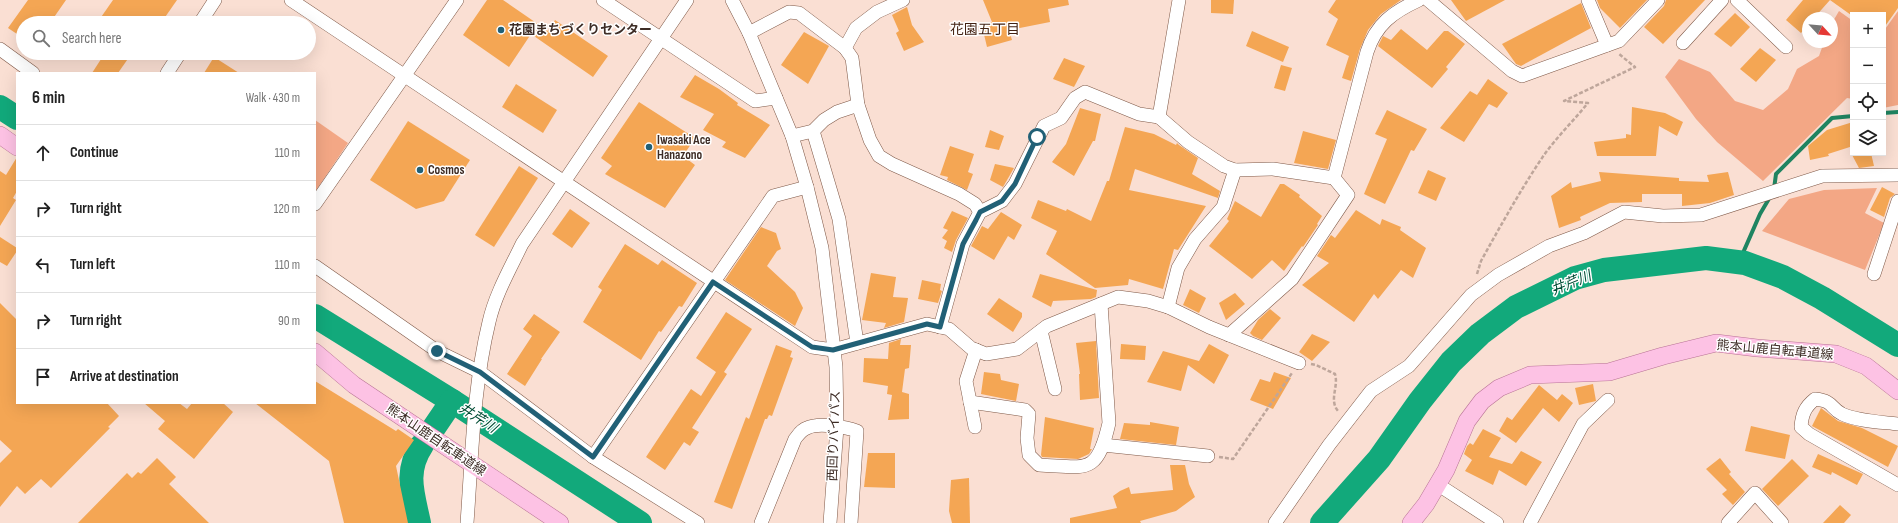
<!DOCTYPE html>
<meta charset="utf-8">
<style>
:root{--surface:#fff;--page:#f6f6f6;--text:#222;--muted:#767676;--line:#e0e0e0}
body{margin:0;font-family:"Sofia Sans Condensed","Noto Sans JP",sans-serif;background:var(--page);color:var(--text)}
.controls{position:absolute;right:12px;top:12px;display:grid;overflow:hidden;border-radius:0px;box-shadow:0 4px 16px #0002}
.controls button{width:36px;height:36px;display:grid;place-items:center;padding:0;border:0;border-bottom:1px solid var(--line);background:var(--surface);color:var(--text);font:20px sans-serif}
.compass{position:absolute;left:1802px;top:12px;width:36px;height:36px;border-radius:50%;background:var(--surface);box-shadow:0 4px 16px #0002;rotate:116deg}
.stop{position:absolute;width:12px;height:12px;margin:-9px;border:3px solid #216076;border-radius:50%;background:#fff}
.stop.end{background:#216076;border-color:#fff;box-shadow:0 1px 4px #0008}
.list{margin:0;padding:0;list-style:none}
h2{display:flex;justify-content:space-between;align-items:center;height:52px;margin:0;padding:0 16px;font-size:17px}
h2 small{font-size:13px;font-weight:400;color:var(--muted)}
.list li{display:grid;grid-template-columns:26px 1fr auto;gap:12px;align-items:center;box-sizing:border-box;height:56px;padding:0 16px;border-top:1px solid var(--line)}
.list b{display:block;font-size:15px;white-space:nowrap}
.list em{font-size:13px;font-style:normal;color:var(--muted)}
.icon{flex:none;width:22px;height:22px;fill:none;stroke:currentColor;stroke-width:2;stroke-linecap:round;stroke-linejoin:round}
.map{position:relative;flex:none;width:1898px;height:523px;overflow:hidden}
.search{position:absolute;background:var(--surface);box-shadow:0 4px 16px #0002;left:16px;top:16px;width:300px;height:44px;display:flex;align-items:center;gap:10px;box-sizing:border-box;padding:0 14px;border-radius:22px;color:var(--muted);font-size:15px}
.panel{position:absolute;background:var(--surface);box-shadow:0 4px 16px #0002;left:16px;top:72px;width:300px;height:332px;border-radius:0px}
.map>svg:first-child{display:block}
.green{fill:#f3a785}
.lines{fill:none;stroke-linecap:round;stroke-linejoin:round}
.stream{stroke:#1f8461;stroke-width:4}
.river{stroke:#12a97b;stroke-width:24}
.building{fill:#f4a654}
.minor-casing{stroke:#7f5948;stroke-width:14}
.major-casing{stroke:#b87395;stroke-width:18}
.path{stroke:#bea69b;stroke-width:2.5;stroke-dasharray:4 2;stroke-linecap:butt}
.minor{stroke:#fff;stroke-width:13}
.major{stroke:#fdc2e4;stroke-width:17}
.route{stroke:#216076;stroke-width:5}
.poi-dot{fill:#216076;stroke:#fff;stroke-width:1.5}
.labels{text-anchor:middle;dominant-baseline:central;stroke-width:3;stroke-linejoin:round;paint-order:stroke}
.poi-label{font-size:13px;font-weight:bold;fill:#3d2c25;stroke:#fff;text-anchor:start}
.street-label{font-size:13px;fill:#3d2c25;stroke:#fff}
.neighbourhood-label{font-size:14px;fill:#432213;stroke:#fff}
.water-label{font-size:14px;font-style:italic;fill:#004c34;stroke:#fff}
</style>
<div class="map">
<svg width="1898" height="523" viewBox="0 0 1898 523">
<rect width="100%" height="100%" fill="#fadfd3"/>
<g class="green">
<polygon points="1839,11 1853,21 1853,99 1847,98 1763,181 1717,142 1696,119 1665,77 1679,59 1710,72 1735,101 1763,110 1788,89 1797,69 1819,56 1824,42 1832,42 1832,23"/>
<polygon points="1898,11 1898,105 1883,108 1883,32"/>
<polygon points="315,120 348,143 315,192"/>
<polygon points="1877,188 1865,213 1884,223 1865,270 1762,231 1789,199 1824,190"/>
</g>
<g class="lines">
<g class="stream">
<polyline points="1883,113 1898,112"/>
<polyline points="1774,189 1776,174 1832,118 1853,116"/>
<polyline points="1739,262 1760,214 1770,197"/>
</g>
<g class="river">
<polyline points="0,107 17,118"/>
<polyline points="315,316 452,401 640,523"/>
<polyline points="433,429 452,401"/>
<path d="M419,523C413,494 404,472 422,445"/>
<polyline points="1322,523 1379,459 1420,401 1451,362 1480,334 1516,307 1575,278 1604,270 1706,258 1745,263 1783,277 1822,298 1898,345"/>
</g>
</g>
<g class="building">
<polygon points="28,0 66,0 50,23 23,23 23,38 8,28"/>
<polygon points="113,0 177,0 161,23 97,23"/>
<polygon points="487,0 503,0 548,31 555,20 608,56 593,77 531,34 509,67 463,35"/>
<polygon points="983,0 1068,0 1069,5 1048,9 1050,22 1009,30 1012,40 987,47 982,26 992,22"/>
<polygon points="1211,0 1234,0 1233,14 1211,13"/>
<polygon points="1336,0 1401,0 1381,14 1368,30 1360,49 1351,81 1342,78 1349,56 1326,45 1338,19 1328,12"/>
<polygon points="1451,0 1505,0 1466,21"/>
<polygon points="1597,0 1647,0 1620,28 1600,8"/>
<polygon points="1666,0 1705,0 1663,44 1644,27 1664,6"/>
<polygon points="1803,0 1830,0 1814,18 1808,18 1808,25 1801,33 1786,20"/>
<polygon points="1830,0 1898,0 1898,8 1883,29 1883,15 1851,15"/>
<polygon points="1581,3 1591,28 1521,66 1516,64 1502,44"/>
<polygon points="907,7 912,25 924,42 904,51 896,33 899,31 892,15"/>
<polygon points="1735,13 1750,27 1731,47 1714,34"/>
<polygon points="1401,29 1427,50 1444,31 1448,31 1465,44 1446,67 1448,69 1432,88 1378,46 1383,36 1391,40"/>
<polygon points="1252,31 1289,47 1283,62 1246,46"/>
<polygon points="804,32 829,46 808,84 781,65"/>
<polygon points="1760,48 1776,60 1756,82 1740,69"/>
<polygon points="105,53 132,53 118,73 92,73"/>
<polygon points="214,57 239,73 204,73"/>
<polygon points="1064,58 1085,66 1074,87 1053,79"/>
<polygon points="1281,65 1292,68 1285,91 1274,88"/>
<polygon points="695,75 719,89 738,103 737,105 770,125 745,158 722,147 726,142 703,130 714,114 680,97"/>
<polygon points="1488,79 1508,93 1497,108 1489,104 1464,142 1440,128 1470,91 1477,95"/>
<polygon points="516,84 557,110 543,133 502,107"/>
<polygon points="639,102 695,138 683,156 695,165 665,208 605,174 612,166 601,158"/>
<polygon points="1632,107 1665,113 1683,122 1677,136 1659,126 1656,156 1597,156 1594,142 1626,138 1626,134 1631,135"/>
<polygon points="1080,108 1101,114 1095,141 1093,141 1074,176 1052,162 1066,144"/>
<polygon points="1387,110 1427,129 1414,151 1411,150 1385,204 1364,194 1387,139 1375,134"/>
<polygon points="408,121 470,160 444,201 416,209 370,180"/>
<polygon points="1853,122 1853,146 1828,154 1829,156 1810,160 1808,146 1827,130"/>
<polygon points="1125,127 1154,134 1176,145 1177,143 1179,145 1198,158 1192,174 1220,191 1218,198 1135,169 1129,190 1206,206 1178,250 1174,249 1163,289 1129,279 1128,285 1095,288 1046,254 1057,231 1031,218 1038,200 1066,211 1067,209 1091,221 1107,181 1109,181"/>
<polygon points="990,130 1004,136 999,150 985,147"/>
<polygon points="1303,131 1336,140 1328,169 1294,163"/>
<polygon points="950,146 974,154 968,172 973,174 967,190 947,180 948,177 940,175"/>
<polygon points="1851,153 1871,153 1874,166 1859,168"/>
<polygon points="17,157 17,191 13,198 16,200 0,226 0,171 6,175"/>
<polygon points="995,164 1014,168 1003,187 990,180"/>
<polygon points="519,166 538,178 494,247 475,235"/>
<polygon points="1428,170 1446,178 1436,201 1418,193"/>
<polygon points="1599,172 1679,178 1679,181 1709,182 1707,175 1728,172 1734,195 1710,203 1682,206 1682,194 1642,194 1642,202 1610,203 1580,217 1581,220 1559,228 1551,196 1571,182 1572,188 1601,181"/>
<polygon points="1280,184 1284,184 1300,195 1299,197 1322,216 1317,224 1318,225 1303,247 1302,246 1284,271 1272,260 1252,279 1209,246 1229,221 1227,219 1235,201 1261,217"/>
<polygon points="1882,187 1895,194 1890,198 1884,217 1870,210"/>
<polygon points="570,209 590,223 572,248 552,234"/>
<polygon points="1356,210 1380,225 1382,219 1401,227 1400,230 1426,248 1413,278 1401,270 1378,299 1374,294 1354,322 1302,285 1329,263 1317,256 1331,235 1335,238"/>
<polygon points="952,211 968,218 956,240 952,252 944,248 947,241 942,238 948,230 943,228"/>
<polygon points="1001,212 1022,225 1014,240 1008,236 994,260 971,246 982,226 988,229"/>
<polygon points="761,227 776,233 781,249 777,251 767,266 795,292 803,308 795,326 725,280"/>
<polygon points="0,237 17,248 17,251 7,266 0,262"/>
<polygon points="625,244 658,265 662,260 697,283 682,307 679,306 661,332 659,331 641,360 583,322 602,290 598,287"/>
<polygon points="871,273 896,277 893,297 908,298 904,322 884,328 886,323 862,320"/>
<polygon points="1040,274 1097,290 1096,297 1091,299 1053,301 1051,307 1032,297"/>
<polygon points="922,280 941,284 940,290 942,291 938,303 918,299"/>
<polygon points="1190,289 1206,298 1199,313 1183,305"/>
<polygon points="1235,293 1245,304 1226,320 1219,303"/>
<polygon points="999,298 1022,313 1022,317 1013,332 987,314"/>
<polygon points="0,303 17,320 17,403 107,403 119,416 108,427 110,428 51,488 41,479 25,494 17,486 0,507 0,463 12,451 0,440"/>
<polygon points="1270,309 1281,318 1262,340 1253,336 1250,333 1258,320"/>
<polygon points="726,312 752,329 724,372 727,374 692,428 699,432 690,446 684,442 665,470 646,457 691,389 701,396 716,372 696,358"/>
<polygon points="534,314 560,332 541,359 542,359 525,386 507,374 532,336 523,329"/>
<polygon points="1312,334 1330,342 1312,361 1299,352"/>
<polygon points="901,339 900,345 911,345 909,368 905,369 902,392 909,394 909,419 888,420 892,395 887,394 888,386 863,382 864,358 888,359 889,343"/>
<polygon points="1096,341 1099,398 1080,400 1079,374 1080,374 1076,343"/>
<polygon points="1121,344 1146,346 1145,360 1120,359"/>
<polygon points="1209,344 1229,355 1214,384 1188,365 1181,391 1147,382 1163,351 1199,361"/>
<polygon points="776,345 792,351 790,357 793,358 772,416 769,415 767,419 765,419 732,509 714,502 746,417 749,419"/>
<polygon points="984,372 1000,374 1001,380 1019,384 1016,401 981,394"/>
<polygon points="1274,372 1291,378 1273,409 1250,400 1260,379 1270,382"/>
<polygon points="315,381 396,431 398,429 414,440 396,466 408,523 344,523 329,461 255,403 315,403"/>
<polygon points="1593,384 1596,401 1579,405 1575,388"/>
<polygon points="1539,385 1557,400 1562,394 1573,403 1559,422 1543,408 1516,443 1499,431 1507,417 1512,420"/>
<polygon points="144,403 179,403 187,409 192,403 223,403 233,412 194,459 158,429 165,421"/>
<polygon points="1821,408 1838,421 1862,428 1898,446 1888,467 1812,426"/>
<polygon points="1045,417 1094,428 1090,449 1092,449 1089,454 1078,459 1042,457 1041,455"/>
<polygon points="1150,422 1179,427 1176,445 1120,439 1124,423 1150,425"/>
<polygon points="1751,426 1790,435 1785,459 1745,451"/>
<polygon points="1483,429 1501,438 1489,457 1512,464 1521,451 1542,462 1526,486 1499,470 1493,485 1465,471 1472,460 1464,454 1467,446 1470,443 1473,445"/>
<polygon points="868,453 895,453 895,488 864,487"/>
<polygon points="1818,454 1863,474 1857,485 1832,472 1831,475 1812,467"/>
<polygon points="157,458 176,477 169,484 209,523 78,523 127,473 132,478 138,472 141,474"/>
<polygon points="1720,458 1731,472 1729,474 1745,492 1733,505 1722,494 1727,490 1706,469"/>
<polygon points="1792,459 1809,476 1778,506 1762,489"/>
<polygon points="1170,465 1185,465 1189,484 1195,497 1176,511 1140,521 1141,523 1070,523 1070,518 1117,508 1113,496 1120,491 1129,487 1131,494 1173,490"/>
<polygon points="969,478 970,523 952,523 949,511 951,480"/>
<polygon points="1840,505 1851,515 1844,523 1823,523"/>
</g>
<g class="lines">
<g class="minor-casing">
<g id="minor">
<polyline points="291,0 812,347 833,350 927,324 949,329 971,348 986,354 1017,349 1047,326 1118,297 1148,301 1168,307 1209,327 1299,363"/>
<polyline points="603,0 755,101 776,98"/>
<polyline points="732,0 749,33 792,136 807,187 822,248 836,367 837,427 830,523"/>
<path d="M1179,0L1159,117L1188,142L1224,166L1235,170L1273,169L1334,178L1367,52C1376,24 1393,12 1419,0"/>
<polyline points="1428,0 1512,71 1522,76 1619,41 1658,0"/>
<polyline points="1588,0 1607,45"/>
<polyline points="1737,0 1786,47"/>
<polyline points="200,23 215,0"/>
<polyline points="749,33 789,12 799,13 845,48 852,58 858,105 870,140 879,156 892,164 959,194 975,204 980,212"/>
<polyline points="1683,43 1722,0"/>
<polyline points="845,48 856,28 877,12 903,0"/>
<polyline points="0,49 33,73"/>
<polyline points="167,73 180,53"/>
<polyline points="813,131 839,219 857,343"/>
<polyline points="792,136 813,131 824,120 837,112 858,105"/>
<polyline points="315,204 457,0"/>
<polyline points="315,266 437,351 480,372 593,457 698,523"/>
<polyline points="1874,274 1898,201"/>
<polyline points="1168,307 1178,268 1195,239 1223,207 1235,170"/>
<polyline points="940,327 963,244 980,212 1002,201 1015,184 1044,126 1061,118 1075,98 1085,92 1139,114 1159,117"/>
<polyline points="1041,331 1055,389"/>
<polyline points="1229,335 1292,279 1348,195 1334,178"/>
<path d="M970,402L1025,410L1029,414L1027,438L1029,455L1039,465C1087,467 1097,476 1109,423L1101,304"/>
<path d="M1898,424C1881,422 1857,421 1842,414C1830,408 1834,401 1815,399C1805,407 1802,414 1801,427L1809,434L1898,485"/>
<polyline points="975,427 966,381 976,350"/>
<polyline points="1103,445 1208,456"/>
<polyline points="593,457 773,196 807,187"/>
<polyline points="1437,484 1497,523"/>
<path d="M467,523C472,456 473,388 489,322C495,295 510,269 522,244L687,0"/>
<path d="M761,523L795,439C799,434 801,430 807,428C818,422 846,427 857,431L851,523"/>
<polyline points="1275,523 1329,445 1371,391 1409,366 1471,295 1498,275 1549,246 1584,233 1624,212 1663,216 1701,215 1822,176 1898,175"/>
<polyline points="1530,523 1583,424 1608,400"/>
<polyline points="1728,523 1755,493 1782,523"/>
</g>
</g>
<g class="major-casing">
<g id="major">
<polyline points="0,135 17,147"/>
<polyline points="315,352 354,385 560,523"/>
<polyline points="1411,523 1426,504 1446,470 1467,421 1482,401 1499,388 1530,375 1609,372 1663,356 1716,343 1757,348 1836,354 1866,366 1898,391"/>
</g>
</g>
<g class="path">
<path d="M1477,274L1481,261C1501,225 1521,189 1544,155C1557,137 1574,120 1588,103L1564,101L1635,67L1619,54"/>
<path d="M1311,364L1316,365L1335,374C1339,387 1328,401 1339,412"/>
<polyline points="1219,457 1233,459 1292,373"/>
</g>
<use href="#minor" class="minor"/>
<use href="#major" class="major"/>
</g>
<g class="lines">
<polyline class="route" points="437,351 480,372 593,457 713,282 812,347 833,350 927,324 940,327 963,244 976,220 980,212 1002,201 1015,184 1037,137"/>
</g>
<g class="poi-dot">
<circle cx="501" cy="30" r="4"/>
<circle cx="649" cy="147" r="4"/>
<circle cx="420" cy="170" r="4"/>
</g>
<g class="labels">
<g class="poi-label">
<text x="509" y="30">花園まちづくりセンター</text>
<text x="657" y="140">Iwasaki Ace<tspan x="657" dy="15">Hanazono</tspan></text>
<text x="428" y="170">Cosmos</text>
</g>
<g class="street-label">
<text transform="translate(1775 350) rotate(5)">熊本山鹿自転車道線</text>
<text transform="translate(834 436) rotate(-88)">西回りバイパス</text>
<text transform="translate(436 440) rotate(34)">熊本山鹿自転車道線</text>
</g>
<g class="neighbourhood-label">
<text x="985" y="29">花園五丁目</text>
</g>
<g class="water-label">
<text transform="translate(1571 283) rotate(-22)">井芹川</text>
<text transform="translate(478 418) rotate(33)">井芹川</text>
</g>
</g>
</svg>
<div class="controls">
<button>+</button>
<button>−</button>
<button><svg class="icon" aria-label="locate" viewBox="0 0 24 24"><circle cx="12" cy="12" r="6"/><path d="M12 2v4M12 18v4M2 12h4M18 12h4"/></svg></button>
<button><svg class="icon" aria-label="layers" viewBox="0 0 24 24"><path d="M12 4l9 5-9 5-9-5zM3 14l9 5 9-5"/></svg></button>
</div>
<svg class="compass" viewBox="-18 -18 36 36"><path d="M0-13l5 13h-10z" fill="#e53935"/><path d="M0 13l5-13h-10z" fill="#767676"/></svg>
<div class="stop" style="left:1037px;top:137px"></div>
<div class="stop end" style="left:437px;top:351px"></div>
<div class="search"><svg class="icon" aria-label="search" viewBox="0 0 24 24"><circle cx="10" cy="10" r="6"/><path d="M15 15l6 6"/></svg>Search here</div>
<section class="panel">
<h2>6 min<small>Walk · 430 m</small></h2>
<ul class="list">
<li><svg class="icon" aria-label="ahead" viewBox="0 0 24 24"><path d="M12 20V5M6 11l6-6 6 6"/></svg><div><b>Continue</b></div><em>110 m</em></li>
<li><svg class="icon" aria-label="right" viewBox="0 0 24 24"><path d="M7 20v-9h11M14 6l5 5-5 5"/></svg><div><b>Turn right</b></div><em>120 m</em></li>
<li><svg class="icon" aria-label="left" viewBox="0 0 24 24"><path d="M17 20v-9H6M10 6l-5 5 5 5"/></svg><div><b>Turn left</b></div><em>110 m</em></li>
<li><svg class="icon" aria-label="right" viewBox="0 0 24 24"><path d="M7 20v-9h11M14 6l5 5-5 5"/></svg><div><b>Turn right</b></div><em>90 m</em></li>
<li><svg class="icon" aria-label="arrive" viewBox="0 0 24 24"><path d="M6 21V4h12l-3 4 3 4H6"/></svg><div><b>Arrive at destination</b></div></li>
</ul>
</section>
</div>
